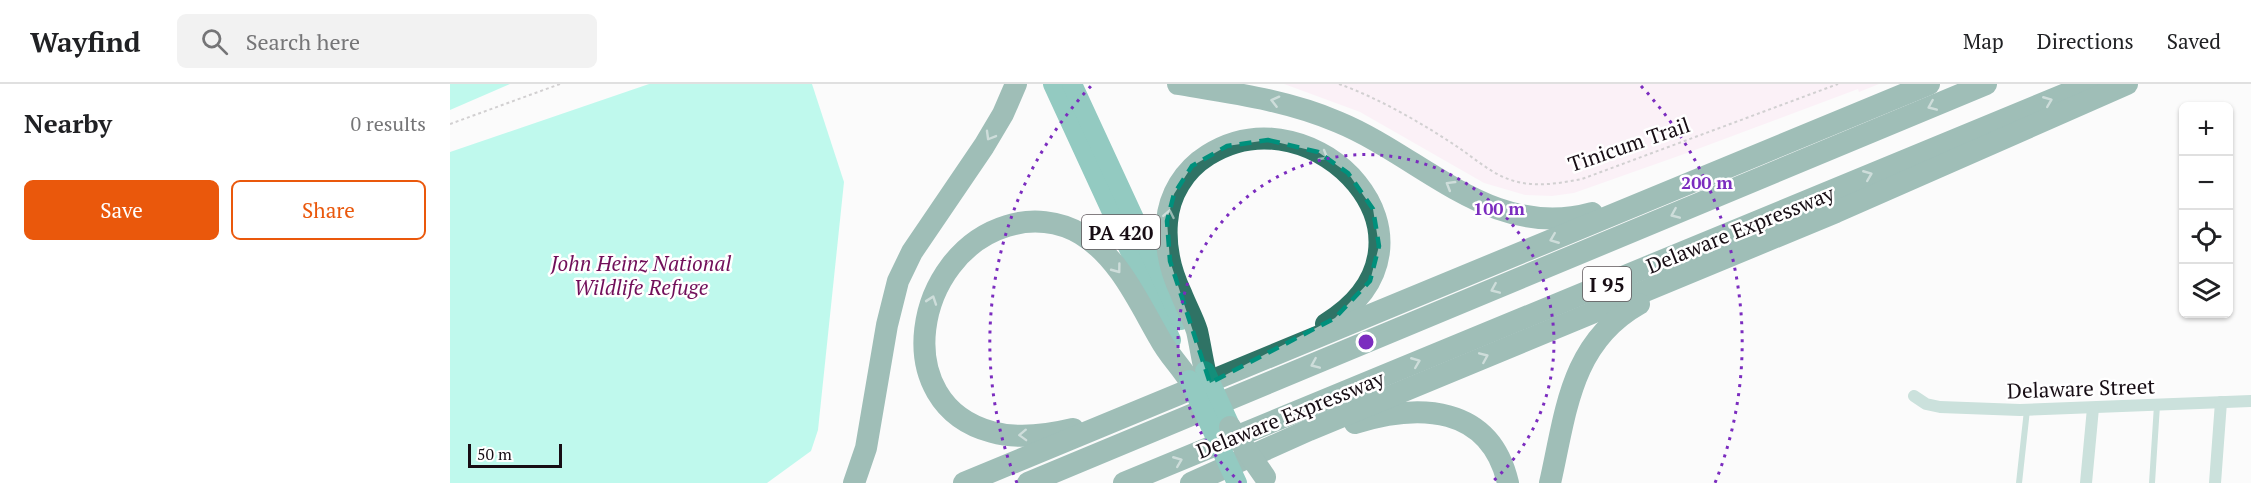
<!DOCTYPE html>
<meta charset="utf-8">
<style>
:root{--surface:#fff;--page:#f2f2f2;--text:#202124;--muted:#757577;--line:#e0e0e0;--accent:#ea580c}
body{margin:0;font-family:"PT Serif",serif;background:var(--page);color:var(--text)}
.controls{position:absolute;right:18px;top:18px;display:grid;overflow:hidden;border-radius:9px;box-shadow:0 2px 4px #0004}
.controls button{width:54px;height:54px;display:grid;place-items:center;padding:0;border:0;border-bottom:2px solid var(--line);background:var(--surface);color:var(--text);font:30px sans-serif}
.scale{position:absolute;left:18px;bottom:15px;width:94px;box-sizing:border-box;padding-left:6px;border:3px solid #170d14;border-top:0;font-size:16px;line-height:21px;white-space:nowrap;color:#170d14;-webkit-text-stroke:4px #fff;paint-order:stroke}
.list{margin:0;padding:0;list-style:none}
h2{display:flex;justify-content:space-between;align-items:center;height:78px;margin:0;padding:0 24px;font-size:26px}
h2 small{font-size:20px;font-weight:400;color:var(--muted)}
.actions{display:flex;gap:12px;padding:18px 24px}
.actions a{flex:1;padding:14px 0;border:2px solid var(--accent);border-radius:9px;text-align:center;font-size:21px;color:var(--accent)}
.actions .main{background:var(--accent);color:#fff}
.icon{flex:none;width:33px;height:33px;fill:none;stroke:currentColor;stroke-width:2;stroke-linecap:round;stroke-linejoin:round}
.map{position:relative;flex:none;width:1801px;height:399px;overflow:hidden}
header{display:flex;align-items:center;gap:36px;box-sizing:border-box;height:84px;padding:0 30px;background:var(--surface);border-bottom:2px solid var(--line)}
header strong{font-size:28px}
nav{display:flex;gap:33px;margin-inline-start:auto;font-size:21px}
.search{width:420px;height:54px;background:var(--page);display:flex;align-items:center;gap:15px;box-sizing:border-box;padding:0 21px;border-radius:9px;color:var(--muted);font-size:22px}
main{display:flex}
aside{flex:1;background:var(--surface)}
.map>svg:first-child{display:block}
.green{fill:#fae5f2}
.water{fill:#77f7dc}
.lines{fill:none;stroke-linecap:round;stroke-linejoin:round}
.path{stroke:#9f9b9e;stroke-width:2;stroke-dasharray:3 3;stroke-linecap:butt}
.service{stroke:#90c1b5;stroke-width:6}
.minor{stroke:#90c1b5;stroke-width:12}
.primary{stroke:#148e7a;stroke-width:20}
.motorway{stroke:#2f7365;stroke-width:22}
.primary-bridge{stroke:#148e7a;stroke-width:20}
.motorway-bridge{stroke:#2f7365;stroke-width:22}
.oneway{stroke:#97b9b2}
.marked{fill:none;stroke:#00907c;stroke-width:4.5;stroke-dasharray:12 8;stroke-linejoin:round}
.ring{fill:none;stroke:#7b2cbf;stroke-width:3;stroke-dasharray:3 6}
.labels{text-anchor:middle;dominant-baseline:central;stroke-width:5;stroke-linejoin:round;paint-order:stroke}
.shield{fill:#fff;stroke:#5d565a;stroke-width:1.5}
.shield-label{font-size:20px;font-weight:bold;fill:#170d14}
.street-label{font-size:21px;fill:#170d14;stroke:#fff}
.park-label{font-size:21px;font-style:italic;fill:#710f5a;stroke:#fff}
.centre{fill:#7b2cbf;stroke:#fff;stroke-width:3}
.ring-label{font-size:18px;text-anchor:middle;font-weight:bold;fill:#7b2cbf;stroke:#fff;stroke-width:5;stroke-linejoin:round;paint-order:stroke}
</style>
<header>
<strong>Wayfind</strong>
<div class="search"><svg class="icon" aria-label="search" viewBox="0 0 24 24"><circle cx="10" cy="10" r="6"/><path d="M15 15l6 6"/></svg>Search here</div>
<nav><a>Map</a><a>Directions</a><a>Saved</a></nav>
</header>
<main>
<aside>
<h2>Nearby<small>0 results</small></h2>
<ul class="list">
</ul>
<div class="actions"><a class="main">Save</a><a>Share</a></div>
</aside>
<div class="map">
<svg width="1801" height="399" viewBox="0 0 1801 399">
<rect width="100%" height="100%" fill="#fbfbfb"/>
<polygon class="green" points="834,0 1429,0 1409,8 1408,5 1237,69 1124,109 1102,112 1075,111 1034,99 910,28"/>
<g class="water">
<polygon points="0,0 60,0 0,26"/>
<polygon points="199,0 362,0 394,98 368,346 361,367 317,399 0,399 0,68"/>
</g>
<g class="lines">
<g class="path">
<path d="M889,0C929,14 977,42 1012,66C1029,78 1046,93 1068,98C1089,103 1111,99 1132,95L1388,0"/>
<polyline points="0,40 110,0"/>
</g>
<g class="service">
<polyline points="1569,399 1577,326"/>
<polyline points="1702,399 1707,321"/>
</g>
<g class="minor">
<polyline points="1464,312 1476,320 1490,323 1570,326 1801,317"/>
<polyline points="1636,399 1643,324"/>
<polyline points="1765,399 1771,318"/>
</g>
<g class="primary">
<polyline points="603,0 721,256"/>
<polyline points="622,0 731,236"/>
</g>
<g class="motorway">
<path d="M728,0C782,9 837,16 888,38C973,73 1042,157 1142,129"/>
<path d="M755,287C752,274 750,260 747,247C743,234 736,222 731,209C721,188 715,162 717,138C719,111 734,86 758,71C865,4 1009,158 876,240"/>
<path d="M905,339C969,319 1040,321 1058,399"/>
<path d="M623,345C598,351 567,355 542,348C437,320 464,170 557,142C582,134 609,137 631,150C669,173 689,219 710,255C718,270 730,282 739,296"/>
<polyline points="404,399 416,364 437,241 448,197 462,168 534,62 553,30 566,0"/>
<polyline points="514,399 1479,0"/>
<polyline points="578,399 1536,0"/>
<polyline points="674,399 1640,0"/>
<polyline points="741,399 859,346 1386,128 1677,0"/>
<path d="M1100,399C1116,329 1120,259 1189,220"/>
</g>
<g class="primary-bridge">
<polyline points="755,287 786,355"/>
<polyline points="739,296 787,399"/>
</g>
<polyline class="motorway-bridge" points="780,343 815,393"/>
</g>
<defs><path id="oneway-chevron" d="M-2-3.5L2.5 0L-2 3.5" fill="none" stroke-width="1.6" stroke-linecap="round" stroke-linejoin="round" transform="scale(1.5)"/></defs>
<g class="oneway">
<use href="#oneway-chevron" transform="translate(825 17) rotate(-166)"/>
<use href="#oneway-chevron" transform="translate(1598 17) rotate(-22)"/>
<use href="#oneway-chevron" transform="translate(1482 22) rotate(157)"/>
<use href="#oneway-chevron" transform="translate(540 52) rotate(120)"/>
<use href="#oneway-chevron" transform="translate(874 72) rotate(30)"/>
<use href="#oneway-chevron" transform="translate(1418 91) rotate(-22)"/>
<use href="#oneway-chevron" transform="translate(1000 101) rotate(-149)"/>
<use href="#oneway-chevron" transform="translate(719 130) rotate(-79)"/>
<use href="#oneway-chevron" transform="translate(1225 130) rotate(157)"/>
<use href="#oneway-chevron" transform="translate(1104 155) rotate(158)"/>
<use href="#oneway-chevron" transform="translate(667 185) rotate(53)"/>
<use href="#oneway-chevron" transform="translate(1045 205) rotate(157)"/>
<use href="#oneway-chevron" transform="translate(482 216) rotate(-71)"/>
<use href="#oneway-chevron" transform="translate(1034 273) rotate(-23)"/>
<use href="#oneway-chevron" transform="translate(966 278) rotate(-22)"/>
<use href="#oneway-chevron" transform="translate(865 280) rotate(157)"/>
<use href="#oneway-chevron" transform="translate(573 351) rotate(178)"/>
<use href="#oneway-chevron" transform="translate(728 377) rotate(-22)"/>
</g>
<path d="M0 0H1801V399H0ZM818,56L868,68L898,89L923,125L929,162L920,197L885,234L760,299L720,177L717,137L724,110L742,82L777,62Z" fill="#fbfbfb" fill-opacity=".55" fill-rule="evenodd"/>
<path class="marked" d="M818,56L868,68L898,89L923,125L929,162L920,197L885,234L760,299L720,177L717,137L724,110L742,82L777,62Z"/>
<g class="ring">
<path d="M791 399A188 188 0 1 1 1041 399"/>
<path d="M567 399A376 376 0 0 1 641 2M1191 2A376 376 0 0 1 1265 399"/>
</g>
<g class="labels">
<g class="shield">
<rect x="632" y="131" width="78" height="34" rx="4.5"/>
<rect x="1133" y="183" width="48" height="34" rx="4.5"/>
</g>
<g class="shield-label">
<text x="671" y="148">PA 420</text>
<text x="1157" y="200">I 95</text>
</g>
<g class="street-label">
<text transform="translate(1179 60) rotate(-19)">Tinicum Trail</text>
<text transform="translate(1290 145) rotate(-22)">Delaware Expressway</text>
<text transform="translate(1631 304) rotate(-2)">Delaware Street</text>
<text transform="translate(840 330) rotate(-22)">Delaware Expressway</text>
</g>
<g class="park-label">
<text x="191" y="179">John Heinz National<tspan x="191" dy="24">Wildlife Refuge</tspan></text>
</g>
</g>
<circle cx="916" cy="258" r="9" class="centre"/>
<g class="ring-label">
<text x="1257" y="105">200 m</text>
<text x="1049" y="131">100 m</text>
</g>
</svg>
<div class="controls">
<button>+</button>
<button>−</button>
<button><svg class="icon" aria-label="locate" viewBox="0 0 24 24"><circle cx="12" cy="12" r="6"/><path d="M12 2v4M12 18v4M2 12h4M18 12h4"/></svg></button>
<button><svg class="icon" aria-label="layers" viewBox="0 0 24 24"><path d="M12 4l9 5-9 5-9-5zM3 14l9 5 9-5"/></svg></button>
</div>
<div class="scale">50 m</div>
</div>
</main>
